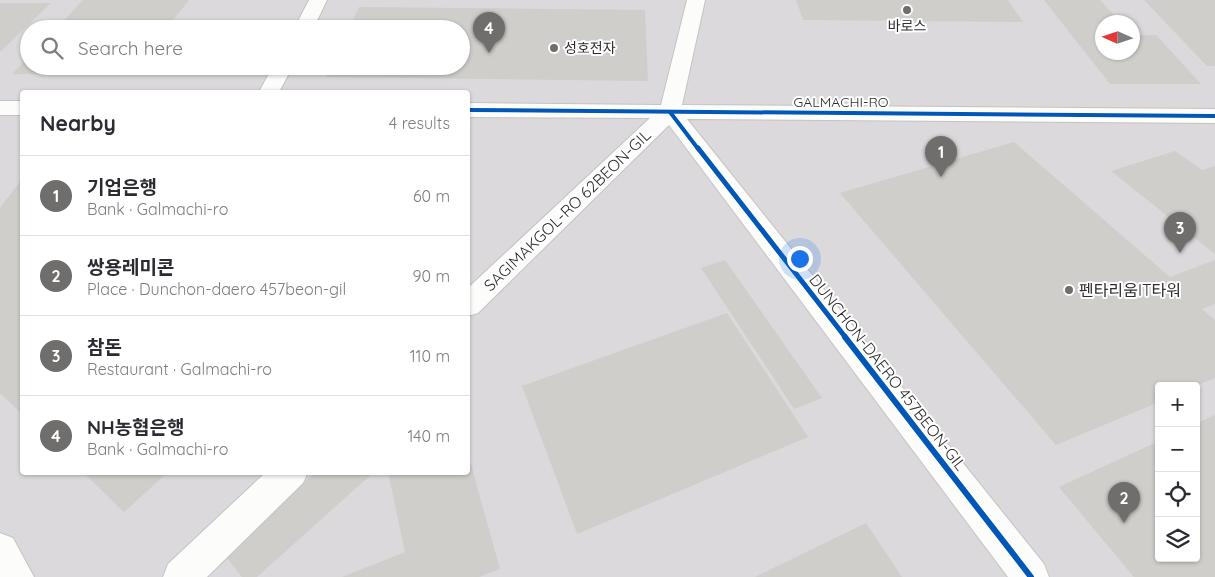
<!DOCTYPE html>
<meta charset="utf-8">
<style>
:root{--surface:#fff;--page:#f2f2f3;--text:#2b2b33;--muted:#7c7c81;--line:#e1e1e2;--accent:#6f6e6d}
body{margin:0;font-family:Quicksand,"Noto Sans KR",sans-serif;background:var(--page);color:var(--text)}
.controls{position:absolute;right:15px;bottom:15px;display:grid;overflow:hidden;border-radius:5px;box-shadow:0 1px 4px #0004}
.controls button{width:45px;height:45px;display:grid;place-items:center;padding:0;border:0;border-bottom:1px solid var(--line);background:var(--surface);color:var(--text);font:25px sans-serif}
.compass{position:absolute;left:1095px;top:15px;width:45px;height:45px;border-radius:50%;background:var(--surface);box-shadow:0 1px 4px #0004;rotate:273deg}
.you{position:absolute;left:799px;top:258px;width:18px;height:18px;margin:-12px;border:4px solid #fff;border-radius:50%;background:#1a73e8;box-shadow:0 0 0 8px #1a73e833}
.badge{display:grid;place-items:center;width:32px;height:32px;border-radius:50%;background:var(--accent);color:#fff;font-size:16px;font-weight:700}
.pin{position:absolute;translate:-50% -41px;filter:drop-shadow(0 1px 2px #0008)}
.pin::after{content:'';position:absolute;top:26px;width:18px;height:15px;background:inherit;clip-path:polygon(0 0,100% 0,50% 100%)}
.list{margin:0;padding:0;list-style:none}
h2{display:flex;justify-content:space-between;align-items:center;height:65px;margin:0;padding:0 20px;font-size:21px}
h2 small{font-size:16px;font-weight:400;color:var(--muted)}
.list li{display:grid;grid-template-columns:32px 1fr auto;gap:15px;align-items:center;box-sizing:border-box;height:80px;padding:0 20px;border-top:1px solid var(--line)}
.list b{display:block;font-size:19px;white-space:nowrap}
.list p{margin:0;font-size:16px;white-space:nowrap;color:var(--muted)}
.list em{font-size:16px;font-style:normal;color:var(--muted)}
.icon{flex:none;width:28px;height:28px;fill:none;stroke:currentColor;stroke-width:2;stroke-linecap:round;stroke-linejoin:round}
.map{position:relative;flex:none;width:1215px;height:577px;overflow:hidden}
.search{position:absolute;background:var(--surface);box-shadow:0 1px 4px #0004;left:20px;top:20px;width:450px;height:55px;display:flex;align-items:center;gap:12px;box-sizing:border-box;padding:0 18px;border-radius:28px;color:var(--muted);font-size:19px}
.panel{position:absolute;background:var(--surface);box-shadow:0 1px 4px #0004;left:20px;top:90px;width:450px;height:385px;border-radius:5px}
.map>svg:first-child{display:block}
.industrial{fill:#dbd9db;fill-rule:evenodd}
.building{fill:#cfceca}
.lines{fill:none;stroke-linecap:round;stroke-linejoin:round}
.street-casing{stroke:#c4c3c3;stroke-width:2}
.secondary-casing{stroke:#c4c3c3;stroke-width:2}
.street{fill:#fcfcfb;fill-rule:evenodd}
.secondary{fill:#fcfcfb;fill-rule:evenodd}
.cycleway-far2-casing{stroke:#fff;stroke-width:6}
.cycleway-far1-casing{stroke:#fff;stroke-width:8}
.cycleway-casing{stroke:#fff;stroke-width:9}
.cycleway-far2{stroke:#0057b8;stroke-width:4}
.cycleway-far1{stroke:#0057b8;stroke-width:5}
.cycleway{stroke:#0057b8;stroke-width:6}
.poi-dot{fill:#6f6e6d;stroke:#fff;stroke-width:2}
.labels{text-anchor:middle;dominant-baseline:central;stroke-width:4;stroke-linejoin:round;paint-order:stroke}
.far-poi-label{font-size:14px;fill:#2d2d2d;stroke:#fff}
.far-street-label{font-size:14px;fill:#2d2d2d;stroke:#fff}
.street-label{font-size:16px;fill:#2d2d2d;stroke:#fff}
.poi-label{font-size:16px;fill:#2d2d2d;stroke:#fff;text-anchor:start}
</style>
<div class="map">
<svg width="1215" height="577" viewBox="0 0 1215 577">
<rect width="100%" height="100%" fill="#eae8e4"/>
<path class="industrial" d="M0,0H1215V577H0ZM1102,22H1132V52H1102ZM29,29H461V66H29ZM22,92H468V472H22ZM1159,386H1196V558H1159Z"/>
<g class="building">
<polygon points="83,0 189,0 166,29 56,29"/>
<polygon points="796,0 1008,0 1023,22 803,20"/>
<polygon points="1044,0 1100,0 1120,22 1102,22 1102,52 1132,52 1132,35 1156,35 1201,84 1110,84"/>
<polygon points="1144,0 1215,0 1215,66 1207,66"/>
<polygon points="0,3 51,3 0,52"/>
<polygon points="359,7 645,10 648,81 326,77 331,66 461,66 461,29 349,29"/>
<polygon points="29,57 29,66 137,66 131,75 12,74"/>
<polygon points="1014,142 1170,277 1215,260 1215,304 1202,309 1215,320 1215,378 1196,386 1159,386 1159,402 1056,445 840,193"/>
<polygon points="1175,151 1202,170 1215,166 1215,254 1111,171"/>
<polygon points="22,179 22,414 0,393 0,208"/>
<polygon points="725,260 822,398 794,409 701,268"/>
<polygon points="727,313 808,437 577,534 522,386"/>
<polygon points="1215,415 1215,577 1134,577 1059,487 1159,441 1159,558 1196,558 1196,424"/>
<polygon points="468,454 500,569 479,577 342,577 405,552 388,472 468,472"/>
<polygon points="83,472 168,472 124,512"/>
<polygon points="316,472 374,472 257,577 242,577 222,552"/>
<polygon points="866,523 902,577 755,577"/>
</g>
<g class="lines">
<g class="street-casing">
<g id="street">
<polygon points="309,0 327,0 313,29 294,29"/>
<polygon points="687,0 705,0 682,105 1215,109 1215,123 687,119 1044,564 1049,577 1008,577 669,125 478,313 468,316 468,288 650,118 468,117 468,103 661,105"/>
<polygon points="273,66 293,66 279,92 259,92"/>
<rect x="0" y="101" width="22" height="14"/>
<polygon points="266,472 308,472 303,483 207,577 163,577 168,564"/>
</g>
</g>
<g class="secondary-casing">
<polygon id="secondary" points="0,533 13,538 34,577 0,577"/>
</g>
<use href="#street" class="street"/>
<use href="#secondary" class="secondary"/>
<g class="cycleway-far2-casing">
<g id="cycleway-far2">
<polyline points="468,110 1215,116"/>
<polyline points="670,112 699,150"/>
</g>
</g>
<g class="cycleway-far1-casing">
<polyline id="cycleway-far1" points="698,148 846,338"/>
</g>
<g class="cycleway-casing">
<polyline id="cycleway" points="845,337 1031,577"/>
</g>
<use href="#cycleway-far2" class="cycleway-far2"/>
<use href="#cycleway-far1" class="cycleway-far1"/>
<use href="#cycleway" class="cycleway"/>
</g>
<g class="poi-dot">
<circle cx="907" cy="10" r="5"/>
<circle cx="554" cy="48" r="5"/>
<circle cx="1069" cy="290" r="5"/>
</g>
<g class="labels">
<g class="far-poi-label">
<text x="907" y="26">바로스</text>
<text x="564" y="48" text-anchor="start">성호전자</text>
</g>
<g class="far-street-label">
<text x="841" y="102">GALMACHI-RO</text>
</g>
<g class="street-label">
<text transform="translate(567 210) rotate(-44)">SAGIMAKGOL-RO 62BEON-GIL</text>
<text transform="translate(888 372) rotate(52)">DUNCHON-DAERO 457BEON-GIL</text>
</g>
<g class="poi-label">
<text x="1079" y="290">펜타리움IT타워</text>
</g>
</g>
</svg>
<div class="controls">
<button>+</button>
<button>−</button>
<button><svg class="icon" aria-label="locate" viewBox="0 0 24 24"><circle cx="12" cy="12" r="6"/><path d="M12 2v4M12 18v4M2 12h4M18 12h4"/></svg></button>
<button><svg class="icon" aria-label="layers" viewBox="0 0 24 24"><path d="M12 4l9 5-9 5-9-5zM3 14l9 5 9-5"/></svg></button>
</div>
<svg class="compass" viewBox="-18 -18 36 36"><path d="M0-13l5 13h-10z" fill="#e53935"/><path d="M0 13l5-13h-10z" fill="#7c7c81"/></svg>
<div class="you"></div>
<div class="pin badge" style="left:941px;top:177px">1</div>
<div class="pin badge" style="left:1124px;top:523px">2</div>
<div class="pin badge" style="left:1180px;top:253px">3</div>
<div class="pin badge" style="left:489px;top:53px">4</div>
<div class="search"><svg class="icon" aria-label="search" viewBox="0 0 24 24"><circle cx="10" cy="10" r="6"/><path d="M15 15l6 6"/></svg>Search here</div>
<section class="panel">
<h2>Nearby<small>4 results</small></h2>
<ul class="list">
<li><span class="badge">1</span><div><b>기업은행</b><p>Bank · Galmachi-ro</p></div><em>60 m</em></li>
<li><span class="badge">2</span><div><b>쌍용레미콘</b><p>Place · Dunchon-daero 457beon-gil</p></div><em>90 m</em></li>
<li><span class="badge">3</span><div><b>참돈</b><p>Restaurant · Galmachi-ro</p></div><em>110 m</em></li>
<li><span class="badge">4</span><div><b>NH농협은행</b><p>Bank · Galmachi-ro</p></div><em>140 m</em></li>
</ul>
</section>
</div>
